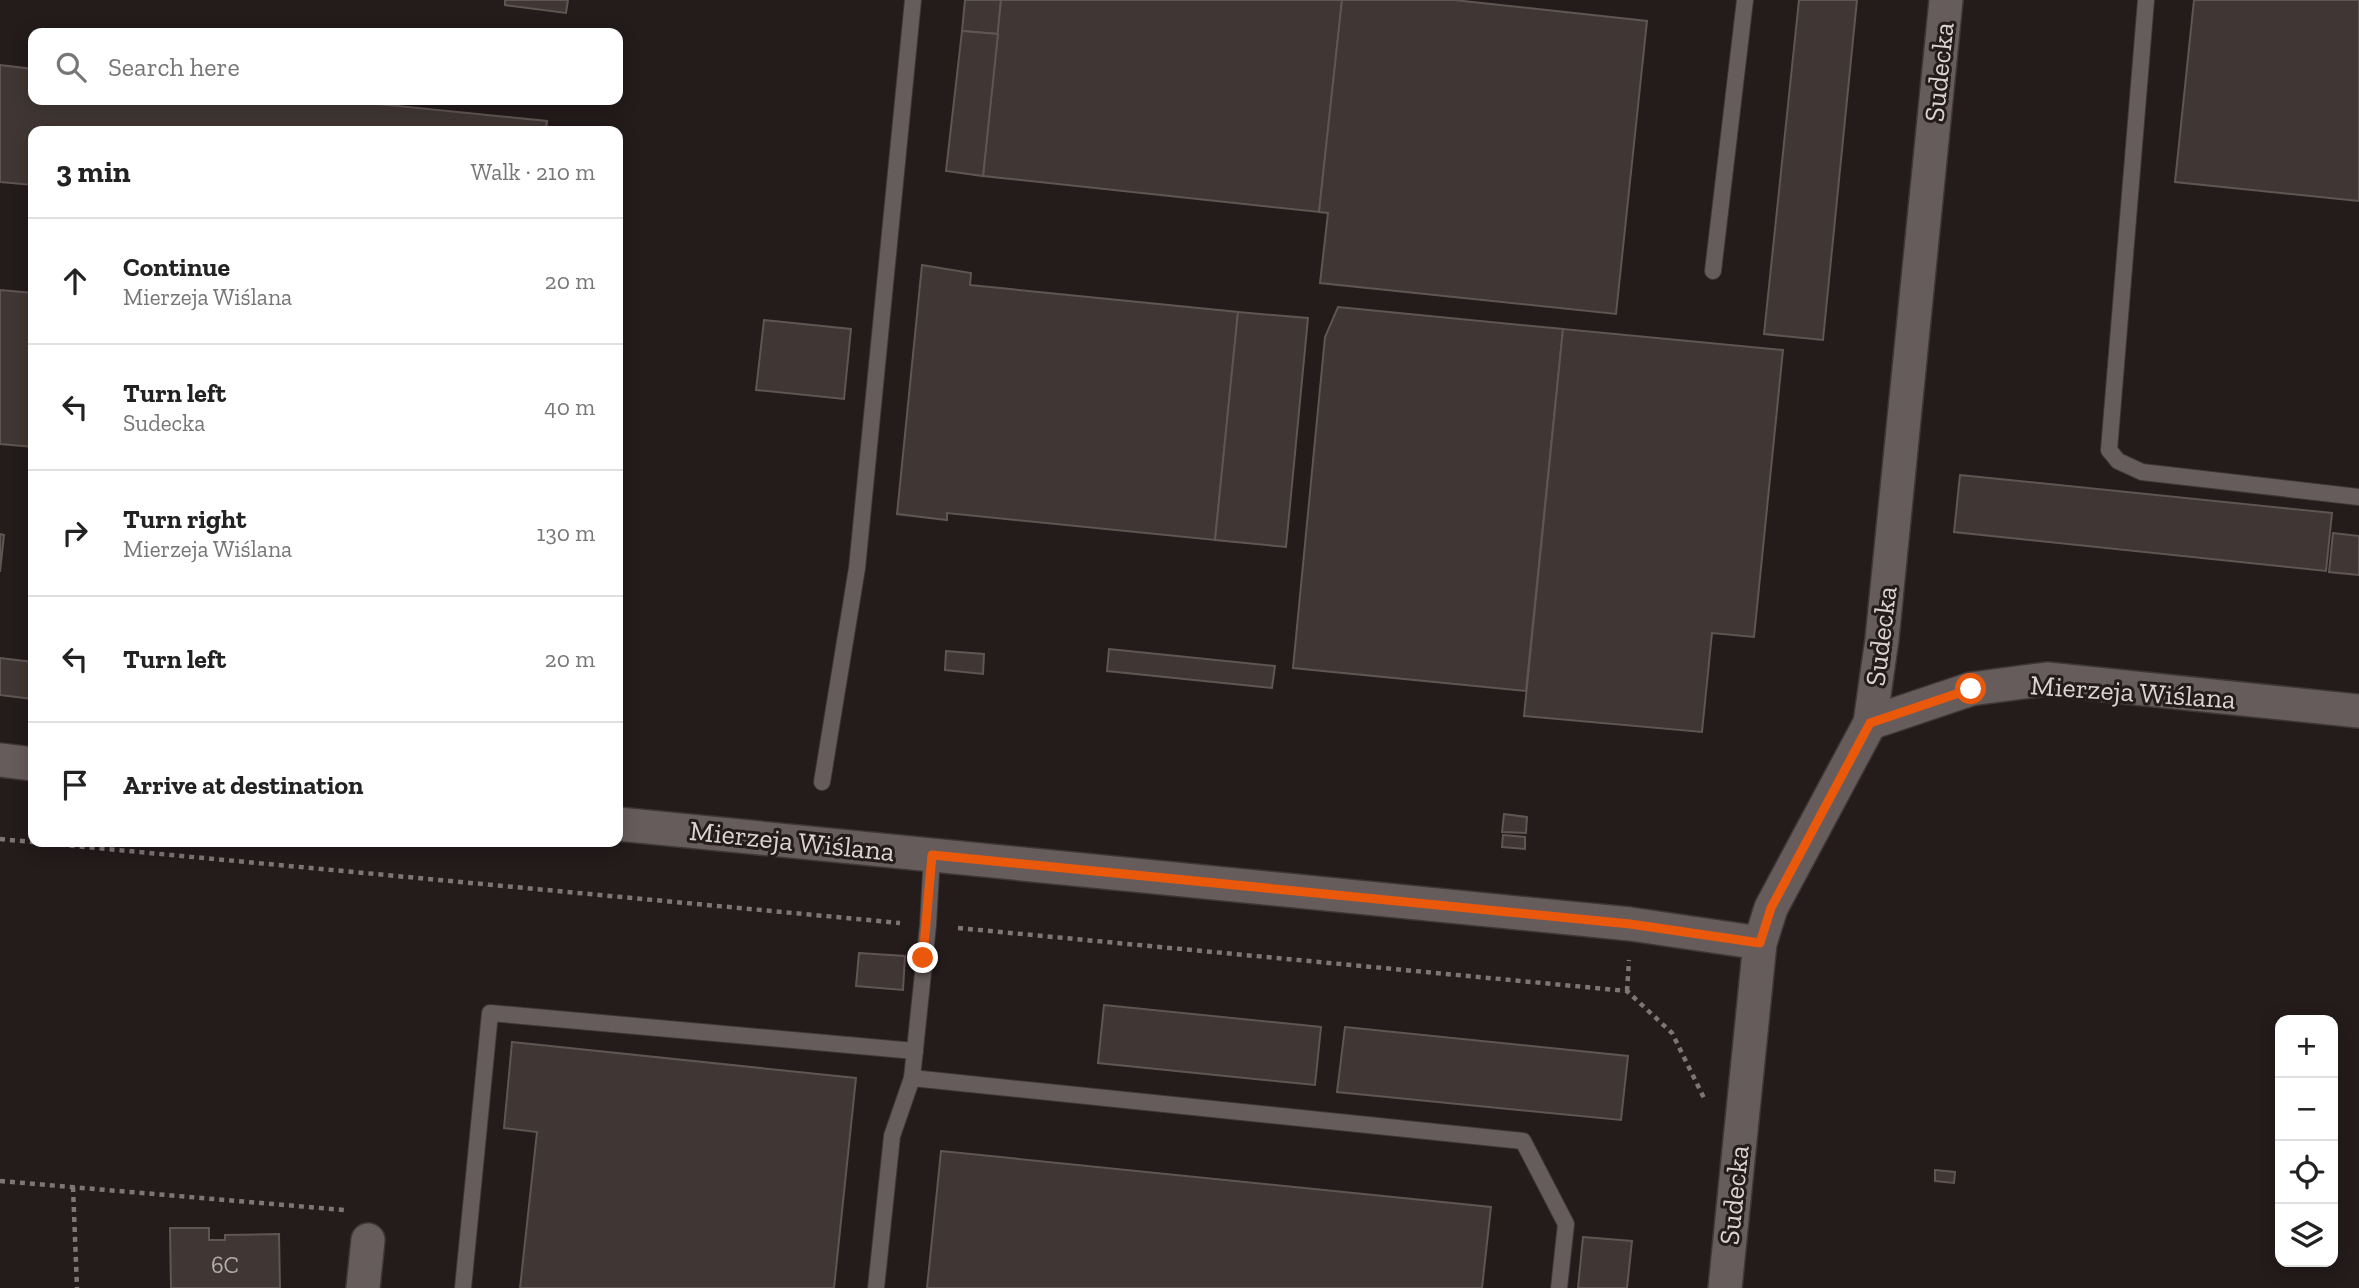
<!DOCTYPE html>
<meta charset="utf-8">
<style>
:root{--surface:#fff;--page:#f6f6f6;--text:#222;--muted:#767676;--line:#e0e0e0}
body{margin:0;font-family:"Zilla Slab",serif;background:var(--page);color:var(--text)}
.controls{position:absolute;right:21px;bottom:21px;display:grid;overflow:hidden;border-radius:14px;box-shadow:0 4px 18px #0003}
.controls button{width:63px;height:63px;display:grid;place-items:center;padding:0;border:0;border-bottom:2px solid var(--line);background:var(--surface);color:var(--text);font:35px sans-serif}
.stop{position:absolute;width:21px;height:21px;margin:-16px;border:5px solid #ea580c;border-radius:50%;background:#fff}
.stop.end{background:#ea580c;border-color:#fff;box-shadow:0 2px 7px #0008}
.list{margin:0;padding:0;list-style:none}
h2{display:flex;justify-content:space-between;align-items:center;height:91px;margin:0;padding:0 28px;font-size:30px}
h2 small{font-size:23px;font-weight:400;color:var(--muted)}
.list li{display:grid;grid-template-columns:46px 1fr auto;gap:21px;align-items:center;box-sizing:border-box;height:126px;padding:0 28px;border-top:2px solid var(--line)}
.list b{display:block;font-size:26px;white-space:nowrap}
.list p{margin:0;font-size:23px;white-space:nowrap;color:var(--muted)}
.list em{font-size:23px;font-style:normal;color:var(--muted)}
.icon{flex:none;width:38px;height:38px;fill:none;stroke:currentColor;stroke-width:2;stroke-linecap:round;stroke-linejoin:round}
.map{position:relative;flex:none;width:2359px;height:1288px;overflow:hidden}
.search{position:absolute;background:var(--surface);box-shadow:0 4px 18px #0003;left:28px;top:28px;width:595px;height:77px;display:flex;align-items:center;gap:18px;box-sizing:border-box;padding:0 24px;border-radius:14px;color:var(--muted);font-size:26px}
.panel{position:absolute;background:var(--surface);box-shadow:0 4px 18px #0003;left:28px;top:126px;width:595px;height:721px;border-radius:14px}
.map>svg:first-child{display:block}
.building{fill:#403734;stroke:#5f5551;stroke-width:2}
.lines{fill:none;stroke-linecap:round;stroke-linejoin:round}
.service-casing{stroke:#3e3737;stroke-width:18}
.minor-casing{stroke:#3e3737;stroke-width:36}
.path{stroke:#7e7676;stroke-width:4.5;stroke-dasharray:5 5;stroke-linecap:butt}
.service{stroke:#675c5c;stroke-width:16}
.minor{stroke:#675c5c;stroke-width:33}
.route{stroke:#ea580c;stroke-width:9}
.labels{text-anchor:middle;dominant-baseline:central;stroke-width:6;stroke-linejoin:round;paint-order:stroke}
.number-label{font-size:24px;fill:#b4acab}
.street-label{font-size:28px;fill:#dad3d3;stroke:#241b1b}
</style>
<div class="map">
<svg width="2359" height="1288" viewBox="0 0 2359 1288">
<rect width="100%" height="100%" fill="#241b1b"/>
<g class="building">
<polygon points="505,0 568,0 566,13 505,5"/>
<polygon points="965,0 1001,0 998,34 962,31"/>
<polygon points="1001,0 1342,0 1319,212 983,176"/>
<polygon points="1342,0 1454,0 1647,21 1616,314 1320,283 1328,213 1319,212"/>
<polygon points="1799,0 1857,0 1823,340 1764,334"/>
<polygon points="2194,0 2359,0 2359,201 2175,182"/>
<polygon points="962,31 998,34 983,176 946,171"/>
<polygon points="0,65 33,69 33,100 338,100 547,121 546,131 33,131 33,185 0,182"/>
<polygon points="922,265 971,273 970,285 1238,312 1215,540 947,513 947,520 897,514"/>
<polygon points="0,290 33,293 33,447 0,444"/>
<polygon points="1338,307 1563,329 1526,691 1293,668 1325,337"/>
<polygon points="1238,312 1308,318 1286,547 1215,540"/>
<polygon points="764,320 851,329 844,399 756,390"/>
<polygon points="1563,329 1783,350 1754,637 1712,633 1702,732 1524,716"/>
<polygon points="1960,475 2332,513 2326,571 1954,532"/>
<polygon points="2333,533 2359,536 2359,575 2329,572"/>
<polygon points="0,534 4,535 0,572"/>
<polygon points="1109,649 1275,666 1272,688 1107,671"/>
<polygon points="946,651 984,654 983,674 945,670"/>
<polygon points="0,658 33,662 33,699 0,695"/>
<polygon points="1504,814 1527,817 1526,833 1502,832"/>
<polygon points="1503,835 1525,837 1525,849 1502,847"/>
<polygon points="859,953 905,956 903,990 856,986"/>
<polygon points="1104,1005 1321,1027 1315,1085 1098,1063"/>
<polygon points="1345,1027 1628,1056 1621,1120 1337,1092"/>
<polygon points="512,1042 856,1078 834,1288 520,1288 537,1132 504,1128"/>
<polygon points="941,1151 1491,1207 1482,1288 927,1288"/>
<polygon points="1935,1170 1955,1172 1954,1183 1935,1181"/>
<polygon points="170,1228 209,1228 209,1240 225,1240 225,1235 279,1234 280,1288 171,1288"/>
<polygon points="1583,1237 1632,1241 1627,1288 1578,1288"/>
</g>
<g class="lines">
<g class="service-casing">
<g id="service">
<polyline points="2146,0 2109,450 2118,461 2142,472 2359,497"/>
<polyline points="1713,271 1745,0"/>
<polyline points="822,782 857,568 913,0"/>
<polyline points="912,1078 1523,1141 1566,1224 1559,1288"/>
<polyline points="463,1288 490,1013 915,1051"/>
<polyline points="876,1288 892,1136 912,1078 928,925 932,855"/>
</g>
</g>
<g class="minor-casing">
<g id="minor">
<polyline points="1870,723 1971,689 2047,679 2359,711"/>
<polyline points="0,760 33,764"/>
<polyline points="618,824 1630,924 1760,943"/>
<polyline points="363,1288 368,1240"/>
<polyline points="1725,1288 1760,943 1771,908 1870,723 1882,639 1946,0"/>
</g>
</g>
<g class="path">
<polyline points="0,839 900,923"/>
<polyline points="958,928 1627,991 1672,1033 1704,1098"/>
<polyline points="1627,991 1629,960"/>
<polyline points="0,1181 344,1210"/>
<polyline points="73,1187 77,1288"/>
</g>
<use href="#service" class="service"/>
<use href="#minor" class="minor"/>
</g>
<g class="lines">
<polyline class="route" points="923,958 932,855 1630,924 1760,943 1771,908 1870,723 1971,689"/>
</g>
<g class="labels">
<g class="number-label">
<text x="225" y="1264">6C</text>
</g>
<g class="street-label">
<text transform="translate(1939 72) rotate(-84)">Sudecka</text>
<text transform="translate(1881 636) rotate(-83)">Sudecka</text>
<text transform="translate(2133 692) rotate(4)">Mierzeja Wiślana</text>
<text transform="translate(792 841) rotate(6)">Mierzeja Wiślana</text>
<text transform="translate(1734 1195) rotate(-84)">Sudecka</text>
</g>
</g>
</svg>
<div class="controls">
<button>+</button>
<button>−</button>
<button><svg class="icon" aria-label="locate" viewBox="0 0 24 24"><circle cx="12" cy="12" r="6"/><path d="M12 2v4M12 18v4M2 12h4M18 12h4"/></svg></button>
<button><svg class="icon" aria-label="layers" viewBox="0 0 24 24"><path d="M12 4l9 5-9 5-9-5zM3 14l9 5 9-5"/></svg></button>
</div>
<div class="stop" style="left:1971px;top:689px"></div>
<div class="stop end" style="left:923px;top:958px"></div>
<div class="search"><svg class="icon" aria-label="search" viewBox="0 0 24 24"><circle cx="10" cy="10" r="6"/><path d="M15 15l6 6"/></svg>Search here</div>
<section class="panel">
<h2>3 min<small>Walk · 210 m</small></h2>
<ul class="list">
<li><svg class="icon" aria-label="ahead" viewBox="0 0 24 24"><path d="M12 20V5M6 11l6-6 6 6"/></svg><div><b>Continue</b><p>Mierzeja Wiślana</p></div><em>20 m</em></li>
<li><svg class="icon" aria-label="left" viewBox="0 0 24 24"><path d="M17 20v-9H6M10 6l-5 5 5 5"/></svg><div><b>Turn left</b><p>Sudecka</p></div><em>40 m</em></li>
<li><svg class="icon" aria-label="right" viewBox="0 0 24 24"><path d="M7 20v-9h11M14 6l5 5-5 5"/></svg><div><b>Turn right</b><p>Mierzeja Wiślana</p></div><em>130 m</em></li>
<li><svg class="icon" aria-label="left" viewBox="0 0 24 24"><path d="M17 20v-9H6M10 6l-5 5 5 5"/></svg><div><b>Turn left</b></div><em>20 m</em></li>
<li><svg class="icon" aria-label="arrive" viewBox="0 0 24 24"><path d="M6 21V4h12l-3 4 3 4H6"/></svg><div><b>Arrive at destination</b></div></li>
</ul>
</section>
</div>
